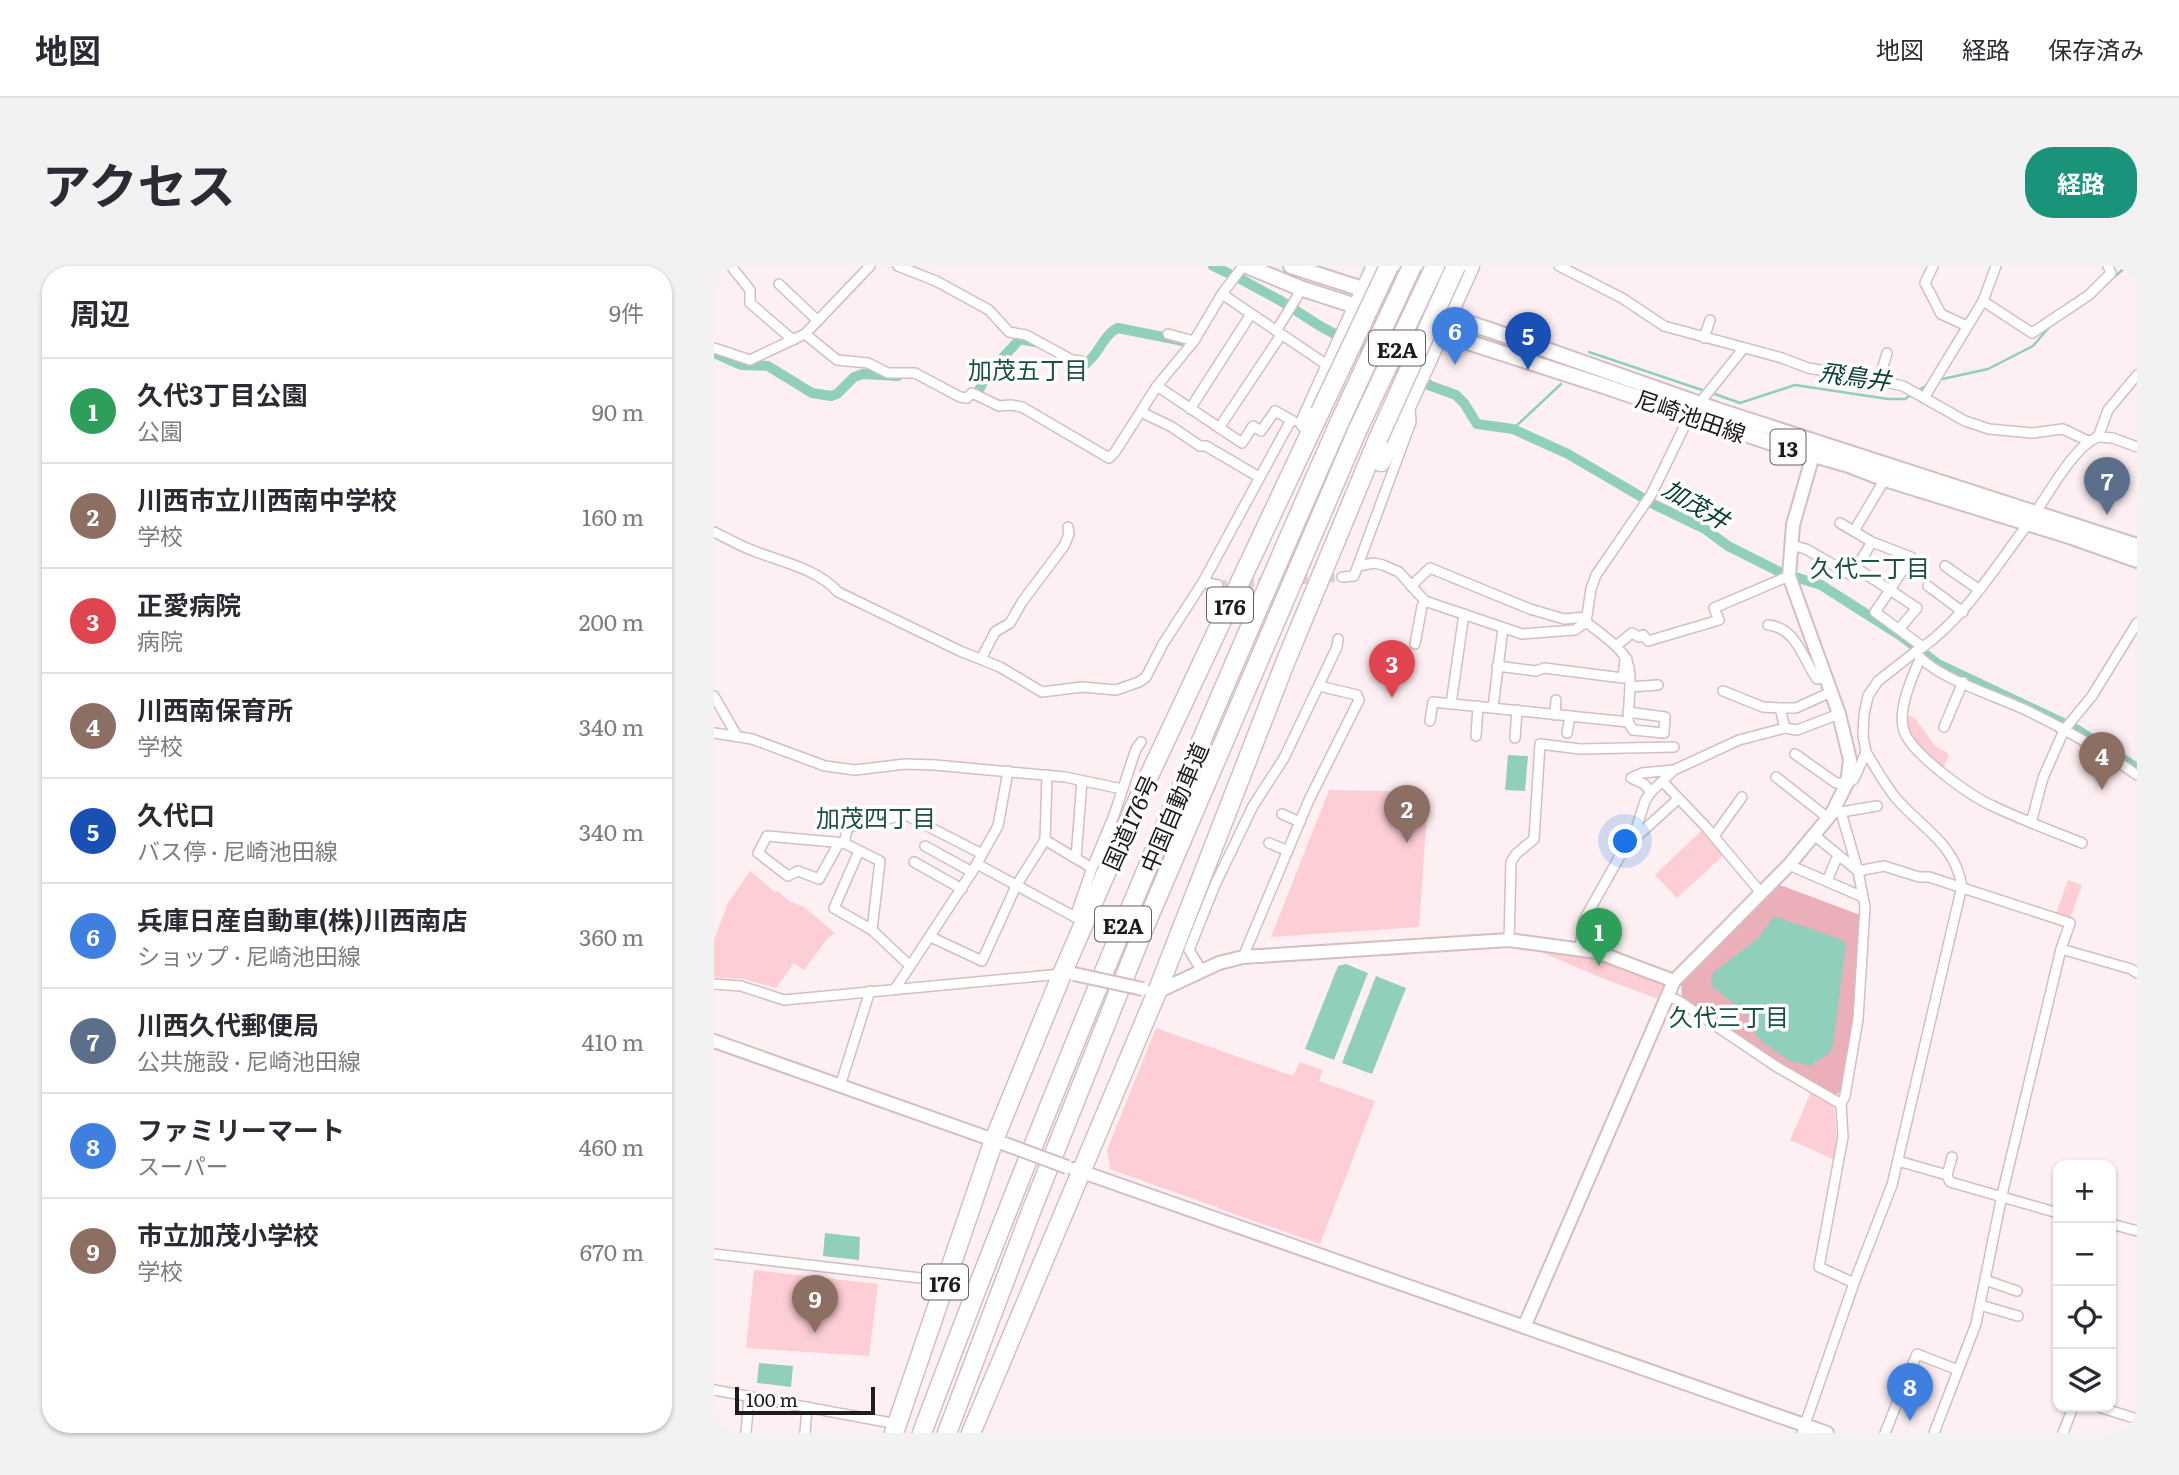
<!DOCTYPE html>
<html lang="ja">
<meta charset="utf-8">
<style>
:root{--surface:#fff;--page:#f2f2f3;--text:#2b2b33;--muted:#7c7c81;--line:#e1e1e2;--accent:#19937a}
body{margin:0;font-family:Literata,"Noto Sans JP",serif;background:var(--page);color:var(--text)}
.controls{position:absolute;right:21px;bottom:21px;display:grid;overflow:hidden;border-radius:14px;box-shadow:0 2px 5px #0004}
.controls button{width:63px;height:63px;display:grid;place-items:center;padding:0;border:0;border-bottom:2px solid var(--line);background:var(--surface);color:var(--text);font:35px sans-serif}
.scale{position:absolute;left:21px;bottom:18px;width:140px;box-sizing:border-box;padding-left:7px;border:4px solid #221b1c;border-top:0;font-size:19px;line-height:24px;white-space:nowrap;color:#221b1c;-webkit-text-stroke:5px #fff;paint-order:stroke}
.you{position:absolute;left:912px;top:576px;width:24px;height:24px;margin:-18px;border:5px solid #fff;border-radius:50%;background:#1a73e8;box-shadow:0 0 0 10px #1a73e833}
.badge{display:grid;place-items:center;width:46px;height:46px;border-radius:50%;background:var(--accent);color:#fff;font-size:23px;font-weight:700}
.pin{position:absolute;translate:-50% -58px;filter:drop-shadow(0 2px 4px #0008)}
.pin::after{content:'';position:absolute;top:37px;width:24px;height:21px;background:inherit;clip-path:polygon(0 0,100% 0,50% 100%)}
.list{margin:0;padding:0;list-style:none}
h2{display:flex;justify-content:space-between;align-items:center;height:91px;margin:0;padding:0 28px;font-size:30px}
h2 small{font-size:23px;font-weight:400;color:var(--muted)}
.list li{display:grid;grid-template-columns:46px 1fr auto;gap:21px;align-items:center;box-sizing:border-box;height:105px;padding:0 28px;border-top:2px solid var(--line)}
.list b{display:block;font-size:26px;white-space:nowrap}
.list p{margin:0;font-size:23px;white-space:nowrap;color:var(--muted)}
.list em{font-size:23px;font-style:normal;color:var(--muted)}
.icon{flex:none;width:38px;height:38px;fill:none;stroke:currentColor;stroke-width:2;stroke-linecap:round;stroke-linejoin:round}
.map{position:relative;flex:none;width:1423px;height:1167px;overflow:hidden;border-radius:28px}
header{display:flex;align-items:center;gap:42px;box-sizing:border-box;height:98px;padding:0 35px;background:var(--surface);border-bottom:2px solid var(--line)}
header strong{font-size:33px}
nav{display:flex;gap:38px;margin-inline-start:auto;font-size:24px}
.intro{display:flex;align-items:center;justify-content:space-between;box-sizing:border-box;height:168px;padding:0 42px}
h1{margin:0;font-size:49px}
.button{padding:18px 32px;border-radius:28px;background:var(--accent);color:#fff;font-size:24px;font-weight:700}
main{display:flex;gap:42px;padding:0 42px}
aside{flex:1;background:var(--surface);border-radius:28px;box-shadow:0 2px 5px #0004}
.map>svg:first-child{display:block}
.green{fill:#fdced5}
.forest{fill:#eaafb8}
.water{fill:#8fcfbc}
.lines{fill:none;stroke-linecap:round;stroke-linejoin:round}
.stream{stroke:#8fcfbc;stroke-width:2.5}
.canal{stroke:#8fcfbc;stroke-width:10}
.street-tunnel{stroke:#ddd0d2;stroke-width:9;stroke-dasharray:9 4.5;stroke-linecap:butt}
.street-casing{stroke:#d3bec1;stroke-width:12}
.secondary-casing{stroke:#d3bec1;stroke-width:16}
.primary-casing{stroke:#d3bec1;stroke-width:18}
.highway-casing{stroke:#d3bec1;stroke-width:21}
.street{stroke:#fff;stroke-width:9}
.secondary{stroke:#fff;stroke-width:12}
.primary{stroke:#fff;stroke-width:14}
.highway{stroke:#fff;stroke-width:18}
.secondary-bridge-casing{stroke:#d3bec1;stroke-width:16;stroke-linecap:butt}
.highway-bridge-casing{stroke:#d3bec1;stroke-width:21;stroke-linecap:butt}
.secondary-bridge{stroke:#fff;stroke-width:12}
.highway-bridge{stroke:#fff;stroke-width:18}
.labels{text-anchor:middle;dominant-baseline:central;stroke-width:7;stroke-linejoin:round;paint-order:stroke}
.shield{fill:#fff;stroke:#645f60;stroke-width:2}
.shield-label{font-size:21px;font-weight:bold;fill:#221b1c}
.street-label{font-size:23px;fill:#221b1c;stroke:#fff}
.neighbourhood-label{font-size:24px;fill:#1b5043;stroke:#fff}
.water-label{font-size:24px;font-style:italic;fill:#074134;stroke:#fff}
</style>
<header>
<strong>地図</strong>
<nav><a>地図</a><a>経路</a><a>保存済み</a></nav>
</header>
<div class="intro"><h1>アクセス</h1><a class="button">経路</a></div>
<main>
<aside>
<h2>周辺<small>9件</small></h2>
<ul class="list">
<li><span class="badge" style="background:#2e9e5b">1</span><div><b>久代3丁目公園</b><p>公園</p></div><em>90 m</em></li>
<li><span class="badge" style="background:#8d6e63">2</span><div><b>川西市立川西南中学校</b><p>学校</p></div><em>160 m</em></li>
<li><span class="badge" style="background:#e0444e">3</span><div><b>正愛病院</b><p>病院</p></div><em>200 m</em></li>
<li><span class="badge" style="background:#8d6e63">4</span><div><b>川西南保育所</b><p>学校</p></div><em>340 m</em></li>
<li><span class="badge" style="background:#1a4fb4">5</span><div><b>久代口</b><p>バス停 · 尼崎池田線</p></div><em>340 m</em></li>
<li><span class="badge" style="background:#3f7fe0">6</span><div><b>兵庫日産自動車(株)川西南店</b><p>ショップ · 尼崎池田線</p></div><em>360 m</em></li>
<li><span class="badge" style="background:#5c6f8a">7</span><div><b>川西久代郵便局</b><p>公共施設 · 尼崎池田線</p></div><em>410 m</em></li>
<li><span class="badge" style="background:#3f7fe0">8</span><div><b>ファミリーマート</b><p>スーパー</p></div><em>460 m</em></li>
<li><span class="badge" style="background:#8d6e63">9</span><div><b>市立加茂小学校</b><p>学校</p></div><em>670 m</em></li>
</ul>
</aside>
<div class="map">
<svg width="1423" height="1167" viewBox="0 0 1423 1167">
<rect width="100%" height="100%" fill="#fef0f2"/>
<g class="green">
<path d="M1194,449L1201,452L1221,480L1235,488L1229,503C1213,488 1188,473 1194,449Z"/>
<polygon points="615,524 707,526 714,534 705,661 557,671"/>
<polygon points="990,562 1012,587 963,632 941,609"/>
<polygon points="36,605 61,626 64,625 75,635 90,641 121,667 113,673 90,704 80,697 62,722 30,713 0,711 0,674 14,637"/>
<polygon points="1354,614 1368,619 1355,655 1341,650"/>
<polygon points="825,685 881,689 955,717 947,734 885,711"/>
<polygon points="442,762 579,810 586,796 609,804 605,815 661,835 606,978 503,942 505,936 502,941 396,903 393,884"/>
<polygon points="1097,826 1120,838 1123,879 1121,894 1076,874"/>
<polygon points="40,1004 164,1018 155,1090 32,1082"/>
</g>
<polygon class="forest" points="1066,619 1146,649 1147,681 1130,826 1119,829 1058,793 968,730 967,717"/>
<g class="water">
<polygon points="794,489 814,490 811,525 791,524"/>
<path d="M1063,651C1086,660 1109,665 1132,677L1119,781L1114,788L1096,800L1076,795L1051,778L1042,769L1036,752L997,719L999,707L1043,673L1059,652Z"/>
<polygon points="632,698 654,707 620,794 591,783 624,700"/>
<polygon points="662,710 692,722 658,808 628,797"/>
<polygon points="111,967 146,971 145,994 109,990"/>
<polygon points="45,1097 79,1100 77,1121 43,1117"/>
</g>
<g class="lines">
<g class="stream">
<polyline points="1393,17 1413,0"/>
<polyline points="875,86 991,125"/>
<polyline points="1224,114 1274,103 1319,80 1337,59 1367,40"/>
<polyline points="1203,125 1215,118"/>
<polyline points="998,127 1026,137 1081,119 1174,133 1191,133 1197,129"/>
<polyline points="799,163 847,118"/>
</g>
<g class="canal">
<polyline points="499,0 514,7"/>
<polyline points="523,11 567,35 606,60 717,120 742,129 750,137 763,158 799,163 854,188 941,239 991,263 1014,280 1068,307 1107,319 1187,370 1224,398 1362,463 1423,502"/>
<polyline points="0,87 27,99 54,100 98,127 117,130 123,128 140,111 149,108 184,110"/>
<path d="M351,94L369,100C385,90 389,68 404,62L469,75"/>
<polyline points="265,124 273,109 306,73 320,76"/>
</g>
<polyline class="street-tunnel" points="504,319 628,311"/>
<g class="street-casing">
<g id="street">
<polyline points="17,0 36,24 36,37 79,74"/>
<polyline points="184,0 222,15 275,44 295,66 312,69 358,94 367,95"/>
<polyline points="845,0 908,32 950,60 1068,92 1094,102 1155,112 1189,120 1251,155 1275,163 1318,167 1349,163 1374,175"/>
<polyline points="1219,0 1211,17 1227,48 1253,60"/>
<polyline points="65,18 104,55"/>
<polyline points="508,28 616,101"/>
<polyline points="1269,35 1318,67 1375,29 1397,7 1394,0"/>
<polyline points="562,65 583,31 586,22"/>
<polyline points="91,68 123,94 154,97 174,107 201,107 246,131 253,132 258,127 285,140 297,139 308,141 395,192 401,186 443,120 480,75 508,28 529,0"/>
<polyline points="454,68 480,75"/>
<polyline points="990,72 996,54"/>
<polyline points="0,82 36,94 91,68 156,0"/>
<polyline points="1165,114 1173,87"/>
<polyline points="443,120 528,177 539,160 547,165 561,145 579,155"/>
<polyline points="1210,132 1269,35 1282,0"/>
<polyline points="476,143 537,48"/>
<polyline points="427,146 458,161 486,180 492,180 545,211"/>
<polyline points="505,162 567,69"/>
<polyline points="1384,171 1399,172 1423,181"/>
<path d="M1321,247C1336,226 1360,180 1384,171L1394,144L1423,109"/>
<polyline points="1126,257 1158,276"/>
<polyline points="1140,265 1171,213"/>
<path d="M0,266C13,272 26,280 40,285C68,296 104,303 124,326L246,385L286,401L328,426L368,421L402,424L425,416L432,411L449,378L489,316L577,154"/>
<polyline points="1077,279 1092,283 1137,309 1142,302 1176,324 1197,291 1158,276 1142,302"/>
<polyline points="644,300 660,297 669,299 685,306 711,335 808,368 861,364 872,356"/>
<polyline points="1231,300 1264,323"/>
<polyline points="628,311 640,310 697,156 696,142"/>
<polyline points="489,316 504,319"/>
<polyline points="697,320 716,302 816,343 850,353 872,351"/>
<polyline points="1214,320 1249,346"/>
<path d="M1054,359C1082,361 1089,393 1103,413L1111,411"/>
<path d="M1185,363L1203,342L1176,324L1161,346L1209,381L1201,386C1222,413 1284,430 1316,446C1353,464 1389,485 1423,509"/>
<polyline points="701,378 708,340 711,335"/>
<polyline points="903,379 918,367 925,371 929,369 934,375 1005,354 1000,342 1075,310"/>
<path d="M1209,381C1253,349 1281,301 1314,258"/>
<polyline points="267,393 281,366 296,357 308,336 350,280 355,268 354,261"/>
<path d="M1206,393C1198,411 1183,445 1190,465C1198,488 1256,530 1279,540C1308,554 1338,565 1368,577"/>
<polyline points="783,400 822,405 830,402 909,412 911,394 913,393"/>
<polyline points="916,421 944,419"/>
<polyline points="1009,425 1049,441 1066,442 1071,462"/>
<polyline points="0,430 23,470"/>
<polyline points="737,438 750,348"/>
<polyline points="779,441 789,362"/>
<polyline points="1066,442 1082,442 1117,426"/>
<polyline points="841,449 842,434"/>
<path d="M716,455L719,436L914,456C917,393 924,395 872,356L877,323L882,309L937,229L976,149L1029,83"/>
<polyline points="914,456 919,464 950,467 951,451 914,446"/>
<polyline points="1230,461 1249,416"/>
<polyline points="0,467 38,473 111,500 141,504 191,498 221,499 351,511 408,523"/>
<polyline points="853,467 856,450"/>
<polyline points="762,470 764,440"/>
<polyline points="801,472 803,444"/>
<polyline points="1081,488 1122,517 1133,517 1140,513 1152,486 1149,470 1150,449 1154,430 1164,415 1201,386"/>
<polyline points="960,504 937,526 930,518 917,512 928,507 960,504 1025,474 1071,462 1083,464 1125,448"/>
<polyline points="333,509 331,574 378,602 400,549 422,483 427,476"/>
<polyline points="1062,511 1114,552"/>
<polyline points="949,516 992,561 1048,628"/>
<polyline points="1127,546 1163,540"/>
<polyline points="1118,547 1127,546 1144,605 1170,600 1205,611 1215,611 1356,657 1347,683 1288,929 1262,1058 1220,1167"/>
<polyline points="568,548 586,556"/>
<polyline points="1317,557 1329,512 1350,464 1378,430 1423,357"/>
<polyline points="1100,569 1144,605 1151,641 1144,753 1131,830 1127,838"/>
<polyline points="1000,570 1028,531"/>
<polyline points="921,572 964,533"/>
<polyline points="125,577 105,613 84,605 74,610 44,587 53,570 130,577 166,595 158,664"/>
<polyline points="130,577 134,561 192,549 268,588"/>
<polyline points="555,577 574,585"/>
<polyline points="211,580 258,606"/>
<polyline points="145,585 120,642 158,664 195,699"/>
<polyline points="362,592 368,515"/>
<polyline points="200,596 248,623"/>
<polyline points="263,598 361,651"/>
<polyline points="1075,599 1149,631"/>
<polyline points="1113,615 1124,589"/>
<polyline points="366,653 361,651 378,602"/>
<polyline points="217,671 268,695 302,620 331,574"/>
<polyline points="795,674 797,596 802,588 820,573 826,478 866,483 960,481"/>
<polyline points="866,683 870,654 911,581 919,573 931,535 937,526"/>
<polyline points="1347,683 1417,703 1423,707"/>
<polyline points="529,691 595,534 645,434 643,429 605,420"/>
<polyline points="488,705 475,684 501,619 539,540 570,492 623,381 624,373"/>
<polyline points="0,718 27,720 70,734 347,708"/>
<polyline points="181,723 258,606 284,560 294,505"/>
<polyline points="954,730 965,735 1063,801 1127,838 1129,871 1105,1001 1140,1017"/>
<polyline points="126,820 156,725"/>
<polyline points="1238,891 1233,909 1236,916 1344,947"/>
<polyline points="1184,895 1233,909"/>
<polyline points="1397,958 1423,965"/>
<polyline points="0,988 232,1015"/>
<polyline points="1271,1014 1303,1025"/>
<polyline points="1266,1039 1304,1050"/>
<polyline points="0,1124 183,1158"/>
<polyline points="1385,1141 1423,1153"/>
<polyline points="32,1167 35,1131"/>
<polyline points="91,1167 93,1141"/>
<path d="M1088,1167L1140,1017L1178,919L1248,620C1240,576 1208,563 1181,531C1170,517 1161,501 1152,486"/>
<polyline points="1171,1167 1203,1088 1244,1104"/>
<polyline points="1349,1167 1359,1141"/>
<polyline points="1421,1167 1423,1160"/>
</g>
</g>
<g class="secondary-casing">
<g id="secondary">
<polyline points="439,725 443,726 505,697 529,691 795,674 883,686 960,715"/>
<polyline points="0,775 288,877"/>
<polyline points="360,903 1113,1167"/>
<polyline points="810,1061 960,715 1075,599 1118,547 1133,517 1136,494 1125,448 1075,310 1079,259 1101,182"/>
</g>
</g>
<g class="primary-casing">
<g id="primary">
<polyline points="533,0 586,22 887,119 1058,177 1135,199 1171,213 1355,270 1423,294"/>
<polyline points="577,0 776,64 1003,144 1423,280"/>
</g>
</g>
<g class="highway-casing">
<g id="highway">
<polyline points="591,157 662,0"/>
<polyline points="667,196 756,0"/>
<polyline points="180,1167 280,874 348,708 425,531 606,146"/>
<path d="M208,1167C336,825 479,489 626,155"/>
<polyline points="233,1167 318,943 431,660 644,163"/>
<polyline points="257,1167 443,726 571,397 664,173"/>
</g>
</g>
<use href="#street" class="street"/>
<use href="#secondary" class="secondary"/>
<use href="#primary" class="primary"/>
<use href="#highway" class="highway"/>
<g class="secondary-bridge-casing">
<g id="secondary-bridge">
<polyline points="360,708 429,723"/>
<polyline points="291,878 353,901"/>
</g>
</g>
<g class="highway-bridge-casing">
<g id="highway-bridge">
<polyline points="606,146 675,0"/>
<polyline points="626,155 698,0"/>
<polyline points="644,163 721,0"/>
<polyline points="664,173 742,0"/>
</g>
</g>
<use href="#secondary-bridge" class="secondary-bridge"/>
<use href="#highway-bridge" class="highway-bridge"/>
</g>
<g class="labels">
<g class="shield">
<rect x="655" y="64.5" width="56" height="35" rx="5"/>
<rect x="1056.5" y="163.5" width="35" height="35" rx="5"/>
<rect x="493" y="321.5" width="46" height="35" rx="5"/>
<rect x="381" y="640.5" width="56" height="35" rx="5"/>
<rect x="208" y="998.5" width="46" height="35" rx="5"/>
</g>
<g class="shield-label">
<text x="683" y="82">E2A</text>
<text x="1074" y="181">13</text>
<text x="516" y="339">176</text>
<text x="409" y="658">E2A</text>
<text x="231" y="1016">176</text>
</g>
<g class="street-label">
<text transform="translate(977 149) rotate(19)">尼崎池田線</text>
<text transform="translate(459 541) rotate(-67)">中国自動車道</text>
<text transform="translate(415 556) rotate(-66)">国道176号</text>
</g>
<g class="neighbourhood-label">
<text x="314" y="102">加茂五丁目</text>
<text x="1156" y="300">久代二丁目</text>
<text x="162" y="550">加茂四丁目</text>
<text x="1015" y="749">久代三丁目</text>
</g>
<g class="water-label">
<text transform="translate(1141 109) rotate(8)">飛鳥井</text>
<text transform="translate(983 237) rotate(31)">加茂井</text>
</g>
</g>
</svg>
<div class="controls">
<button>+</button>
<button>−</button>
<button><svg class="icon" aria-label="locate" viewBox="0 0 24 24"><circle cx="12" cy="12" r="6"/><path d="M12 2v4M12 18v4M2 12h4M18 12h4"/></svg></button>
<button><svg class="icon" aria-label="layers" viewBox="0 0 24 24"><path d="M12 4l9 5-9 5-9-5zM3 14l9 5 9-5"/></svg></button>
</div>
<div class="scale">100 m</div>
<div class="you"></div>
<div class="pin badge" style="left:885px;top:700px;background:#2e9e5b">1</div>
<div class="pin badge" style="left:693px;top:577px;background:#8d6e63">2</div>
<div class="pin badge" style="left:678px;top:432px;background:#e0444e">3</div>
<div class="pin badge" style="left:1388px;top:524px;background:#8d6e63">4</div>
<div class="pin badge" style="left:814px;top:104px;background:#1a4fb4">5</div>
<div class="pin badge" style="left:741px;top:99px;background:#3f7fe0">6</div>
<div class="pin badge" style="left:1393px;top:249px;background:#5c6f8a">7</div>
<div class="pin badge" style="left:1196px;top:1155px;background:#3f7fe0">8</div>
<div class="pin badge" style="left:101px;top:1067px;background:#8d6e63">9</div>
</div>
</main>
